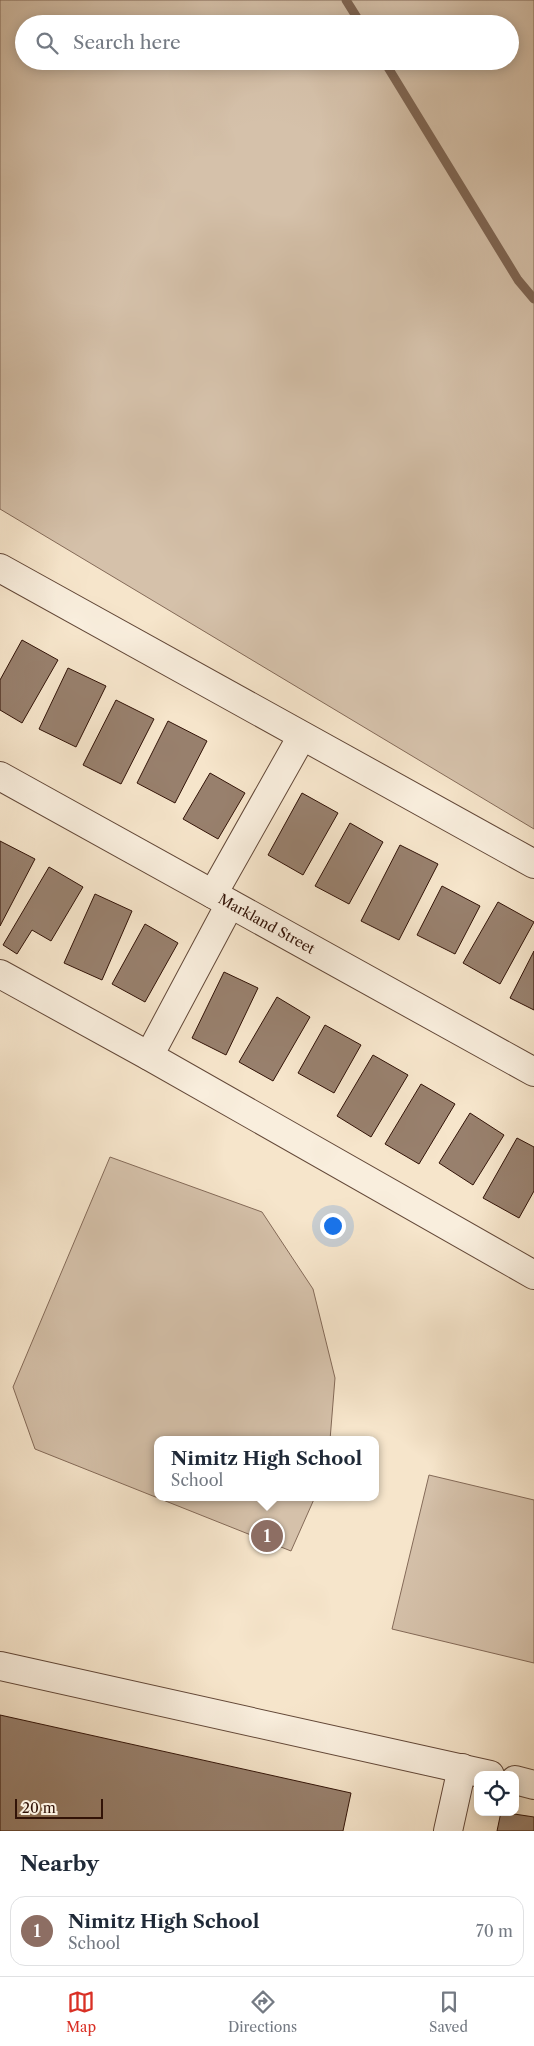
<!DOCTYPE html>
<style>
:root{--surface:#fff;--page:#f6f6f7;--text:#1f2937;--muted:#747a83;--line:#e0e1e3;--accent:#d93025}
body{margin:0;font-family:"Libre Caslon Text",serif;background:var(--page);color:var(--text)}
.controls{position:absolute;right:15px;bottom:15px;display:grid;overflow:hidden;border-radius:10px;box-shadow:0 2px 12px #0003}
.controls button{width:45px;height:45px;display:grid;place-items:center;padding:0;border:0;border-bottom:1px solid var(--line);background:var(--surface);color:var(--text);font:25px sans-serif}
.scale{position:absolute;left:15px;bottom:12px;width:88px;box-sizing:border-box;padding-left:5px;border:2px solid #321307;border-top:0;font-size:14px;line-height:18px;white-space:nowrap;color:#321307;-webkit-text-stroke:4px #f9eedd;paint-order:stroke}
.you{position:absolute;left:332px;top:1225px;width:18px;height:18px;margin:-12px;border:4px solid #fff;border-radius:50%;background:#1a73e8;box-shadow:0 0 0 8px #1a73e833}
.badge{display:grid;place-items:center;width:32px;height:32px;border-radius:50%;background:var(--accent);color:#fff;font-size:16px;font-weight:700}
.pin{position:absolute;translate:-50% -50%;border:2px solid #fff;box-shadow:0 1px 5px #0006}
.popup{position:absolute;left:154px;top:1436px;width:225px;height:65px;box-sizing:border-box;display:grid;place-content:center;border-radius:10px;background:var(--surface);filter:drop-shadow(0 1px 4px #0005);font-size:16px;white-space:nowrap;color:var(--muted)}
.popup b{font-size:19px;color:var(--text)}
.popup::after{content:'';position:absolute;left:50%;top:100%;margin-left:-10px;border:10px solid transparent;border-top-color:var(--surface)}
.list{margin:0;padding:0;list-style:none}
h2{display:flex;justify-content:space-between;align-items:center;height:65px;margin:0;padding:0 20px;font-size:21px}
h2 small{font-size:16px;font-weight:400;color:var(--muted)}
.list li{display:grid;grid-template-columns:32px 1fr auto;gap:15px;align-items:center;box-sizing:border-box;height:70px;margin:0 10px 10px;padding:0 10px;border:1px solid var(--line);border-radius:15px}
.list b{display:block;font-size:19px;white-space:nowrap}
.list p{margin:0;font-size:16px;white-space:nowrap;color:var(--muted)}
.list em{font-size:16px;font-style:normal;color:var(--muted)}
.icon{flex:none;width:28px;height:28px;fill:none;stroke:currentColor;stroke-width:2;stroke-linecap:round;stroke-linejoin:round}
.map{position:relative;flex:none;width:534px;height:1831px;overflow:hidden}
.search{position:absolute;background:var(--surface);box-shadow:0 2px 12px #0003;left:15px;right:15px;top:15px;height:55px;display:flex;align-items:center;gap:12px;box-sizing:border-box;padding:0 18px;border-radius:28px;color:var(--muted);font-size:19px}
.sheet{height:145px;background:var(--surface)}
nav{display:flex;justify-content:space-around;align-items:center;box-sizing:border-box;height:70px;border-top:1px solid var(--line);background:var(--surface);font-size:14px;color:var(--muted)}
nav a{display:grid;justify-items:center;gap:2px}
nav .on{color:var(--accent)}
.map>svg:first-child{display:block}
.green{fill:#d5c1aa;stroke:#846a58;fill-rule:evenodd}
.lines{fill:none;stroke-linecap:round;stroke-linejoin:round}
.stream{stroke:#7f6654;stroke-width:9}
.building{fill:#98806d;stroke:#321307}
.minor-casing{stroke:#634838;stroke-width:30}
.minor{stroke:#f9eedd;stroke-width:28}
.labels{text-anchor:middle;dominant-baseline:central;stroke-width:4;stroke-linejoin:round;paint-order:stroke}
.street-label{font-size:14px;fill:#321307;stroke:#f9eedd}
</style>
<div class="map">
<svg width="534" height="1831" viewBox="0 0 534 1831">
<rect width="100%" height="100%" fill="#f6e5cb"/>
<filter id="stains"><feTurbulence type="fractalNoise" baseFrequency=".004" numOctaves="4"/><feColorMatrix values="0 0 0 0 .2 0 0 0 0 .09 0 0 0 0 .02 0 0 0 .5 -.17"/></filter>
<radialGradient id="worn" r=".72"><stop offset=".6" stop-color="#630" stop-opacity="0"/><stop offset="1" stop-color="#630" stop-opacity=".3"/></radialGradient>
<g class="green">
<path d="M0,0H534V829L0,509ZM24,24H510V61H24Z"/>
<polygon points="110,1157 262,1212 313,1289 335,1378 330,1440 158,1440 158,1497 315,1497 291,1551 35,1449 13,1387"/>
<polygon points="429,1475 534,1500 534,1663 392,1629"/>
</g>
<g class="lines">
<g class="stream">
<polyline points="346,0 361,24"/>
<polyline points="384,61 518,280 534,299"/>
</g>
</g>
<g class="building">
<polygon points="22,640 58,660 22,723 0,710 0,680"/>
<polygon points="68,668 106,686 76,747 39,729"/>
<polygon points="116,700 154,719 121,784 83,765"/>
<polygon points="168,721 207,741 175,803 137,783"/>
<polygon points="210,773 245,793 218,839 183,819"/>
<polygon points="302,793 338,813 303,875 268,855"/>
<polygon points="350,823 383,842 349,904 315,886"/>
<polygon points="0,841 35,859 0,926"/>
<polygon points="400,845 438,864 399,940 361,921"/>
<polygon points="49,867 83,887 51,941 32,930 17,954 3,945"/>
<polygon points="442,886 480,906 455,954 417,935"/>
<polygon points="95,894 132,911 102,980 64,963"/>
<polygon points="498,902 534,922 500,984 463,963"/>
<polygon points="145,924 178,943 145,1002 112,984"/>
<polygon points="534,951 534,1010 510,998"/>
<polygon points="224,972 258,988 226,1055 192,1038"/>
<polygon points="277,997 310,1017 273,1081 239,1062"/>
<polygon points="325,1025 361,1045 334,1093 298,1073"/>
<polygon points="373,1055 408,1075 371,1137 337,1116"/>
<polygon points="421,1084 455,1104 419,1164 385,1144"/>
<polygon points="470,1113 504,1135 473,1185 439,1163"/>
<polygon points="517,1138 534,1147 534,1191 519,1218 483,1198"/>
<polygon points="0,1715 351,1793 343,1831 0,1831"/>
<polygon points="501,1812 534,1817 534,1831 497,1831"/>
</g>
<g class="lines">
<g class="minor-casing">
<g id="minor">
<polyline points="0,568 534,864"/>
<path id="s1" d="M0,776L534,1072"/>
<polyline points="213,894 302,736"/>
<polyline points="0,974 149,1056 534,1275"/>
<polyline points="149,1056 230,904"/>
<polyline points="0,1666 490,1775"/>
<polyline points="515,1780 534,1785"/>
<polyline points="448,1831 462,1768"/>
</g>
</g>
<use href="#minor" class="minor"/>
</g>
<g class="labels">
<g class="street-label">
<text stroke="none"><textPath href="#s1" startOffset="305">Markland Street</textPath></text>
</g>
</g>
<rect width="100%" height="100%" filter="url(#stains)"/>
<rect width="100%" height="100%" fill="url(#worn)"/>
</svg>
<div class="controls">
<button><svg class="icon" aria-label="locate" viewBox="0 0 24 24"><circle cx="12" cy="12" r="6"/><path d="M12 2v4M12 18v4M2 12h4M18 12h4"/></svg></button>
</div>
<div class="scale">20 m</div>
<div class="you"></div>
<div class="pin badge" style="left:267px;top:1536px;background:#8d6e63">1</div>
<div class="popup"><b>Nimitz High School</b>School</div>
<div class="search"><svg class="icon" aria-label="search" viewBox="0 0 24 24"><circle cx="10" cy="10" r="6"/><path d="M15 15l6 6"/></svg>Search here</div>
</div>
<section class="sheet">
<h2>Nearby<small></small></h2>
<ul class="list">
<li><span class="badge" style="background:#8d6e63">1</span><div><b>Nimitz High School</b><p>School</p></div><em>70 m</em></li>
</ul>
</section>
<nav>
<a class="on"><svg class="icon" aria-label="map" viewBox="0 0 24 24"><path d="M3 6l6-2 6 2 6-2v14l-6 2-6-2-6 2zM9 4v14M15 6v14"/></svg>Map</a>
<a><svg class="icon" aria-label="directions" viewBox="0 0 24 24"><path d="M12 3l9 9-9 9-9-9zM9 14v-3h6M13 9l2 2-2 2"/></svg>Directions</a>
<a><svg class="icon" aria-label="saved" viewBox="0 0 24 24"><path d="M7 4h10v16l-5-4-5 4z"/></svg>Saved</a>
</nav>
